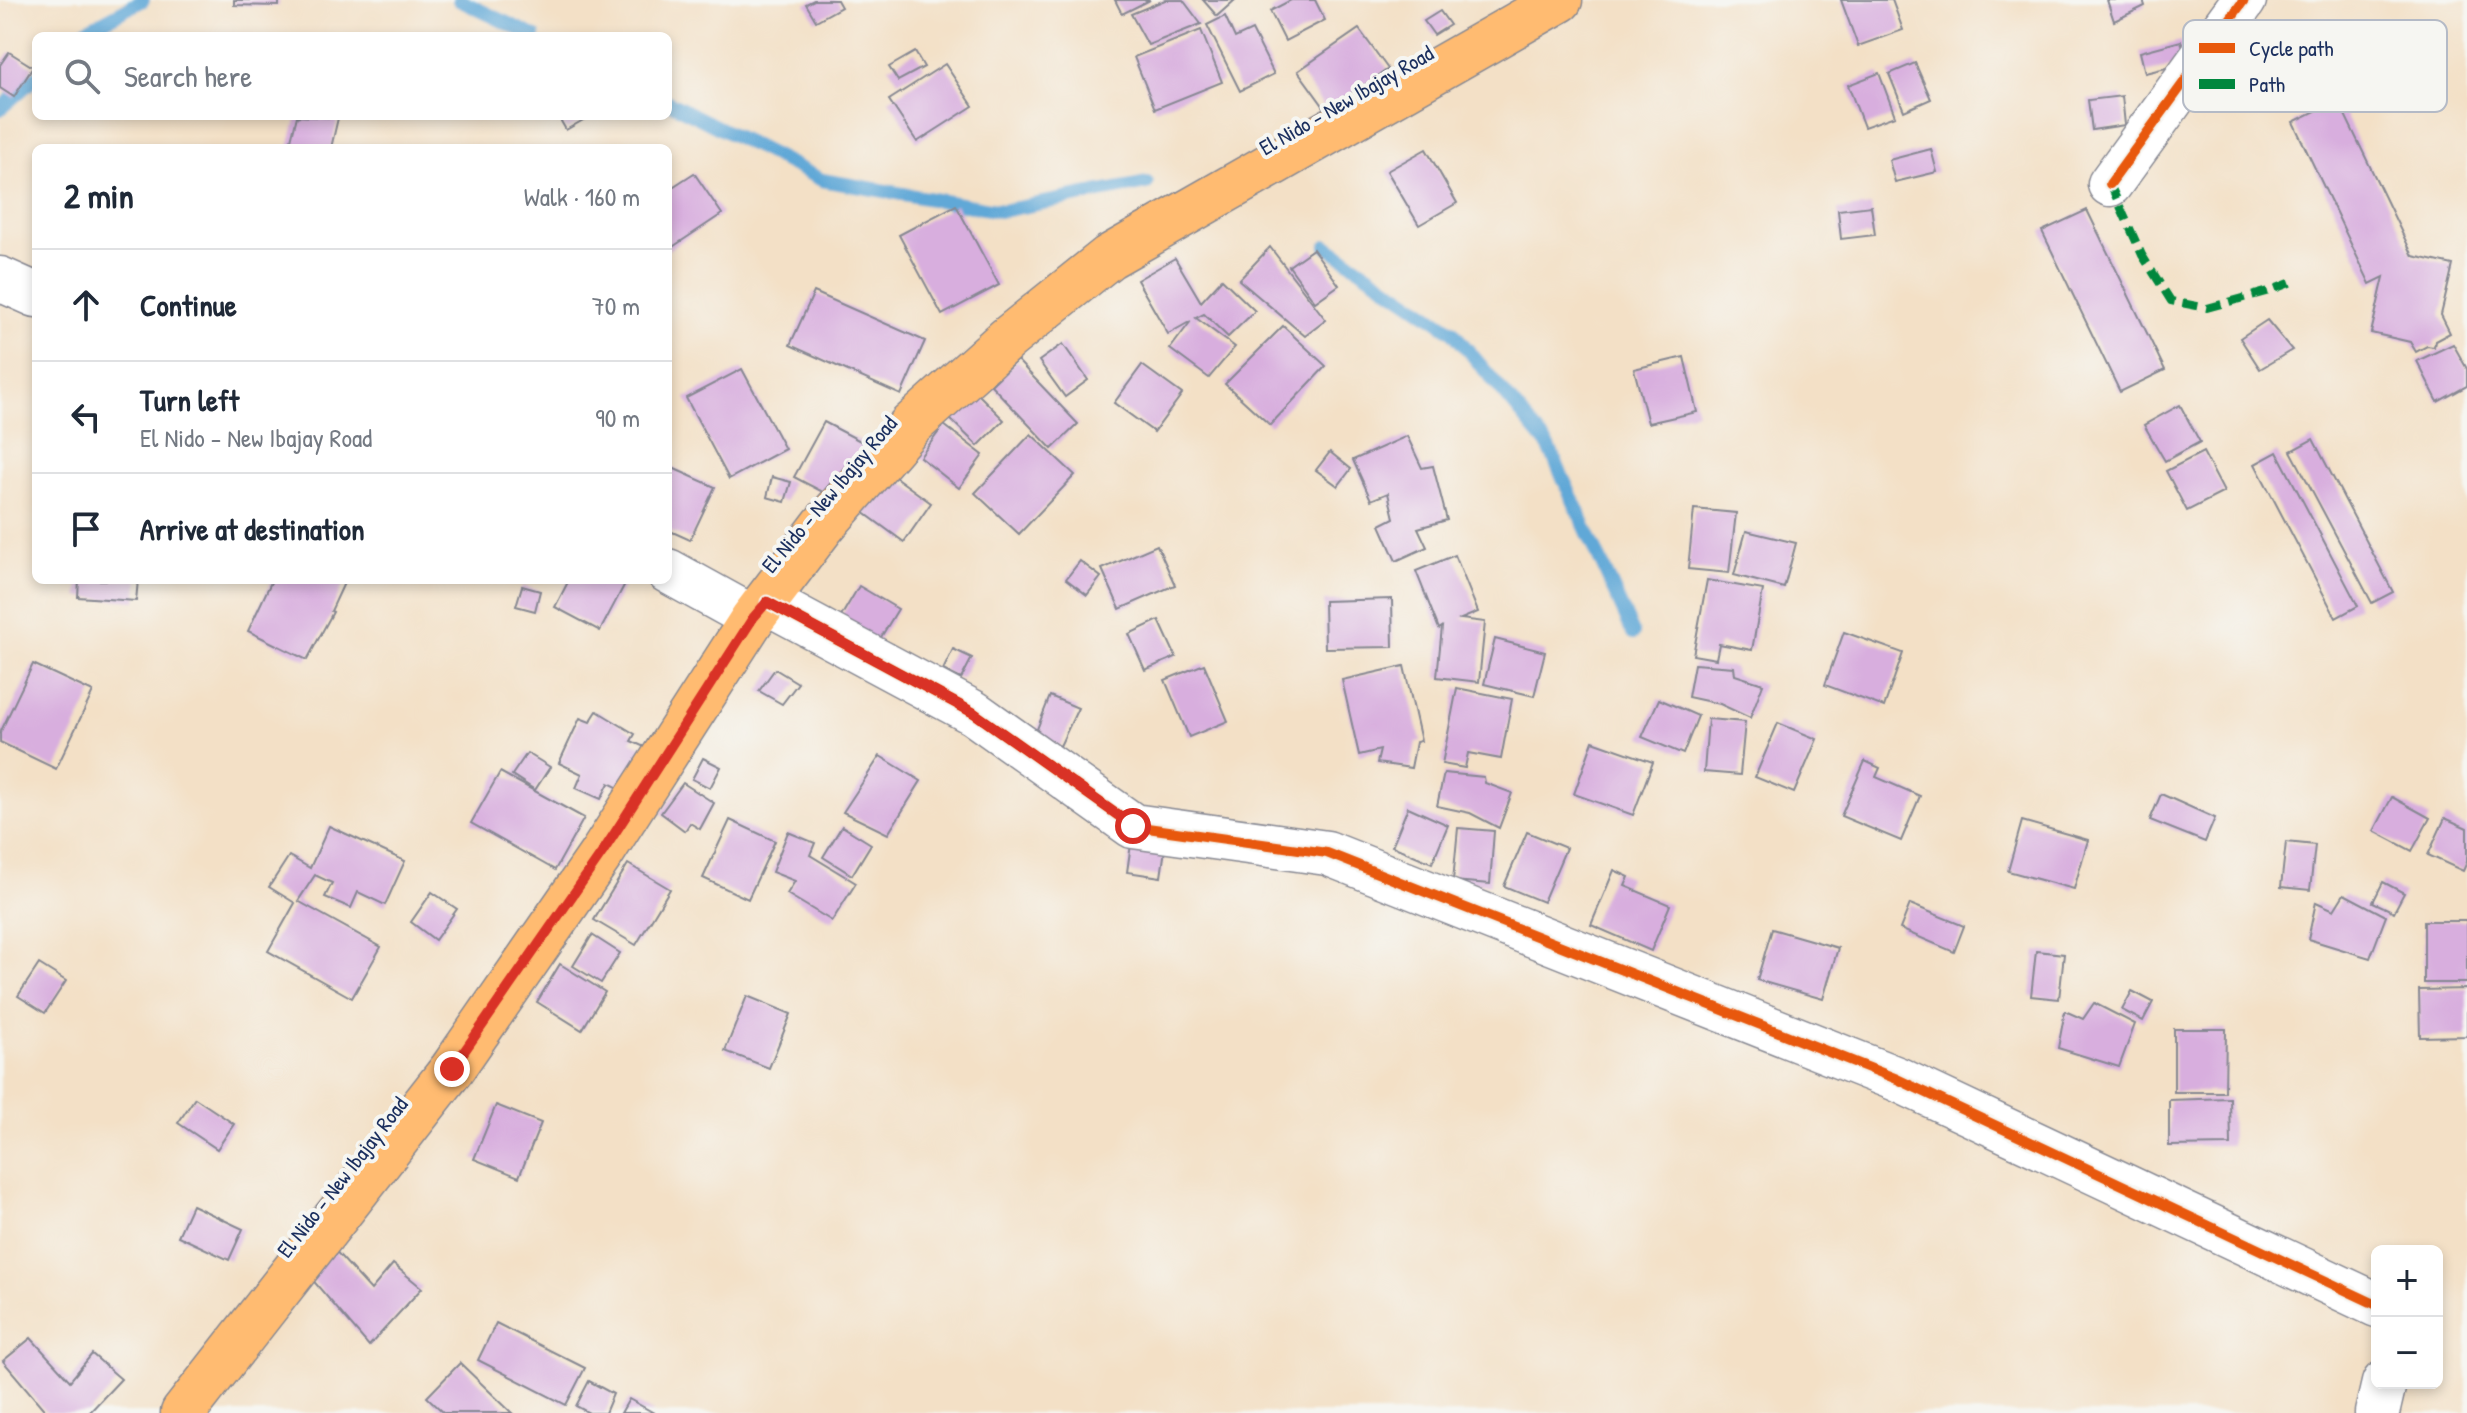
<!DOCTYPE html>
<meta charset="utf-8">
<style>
:root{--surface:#fff;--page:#f6f6f7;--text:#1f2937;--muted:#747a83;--line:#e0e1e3}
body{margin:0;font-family:"Patrick Hand",sans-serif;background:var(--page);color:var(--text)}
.controls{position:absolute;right:24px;bottom:24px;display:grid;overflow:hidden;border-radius:12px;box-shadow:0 4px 12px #0003}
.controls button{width:72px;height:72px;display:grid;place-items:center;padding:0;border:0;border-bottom:2px solid var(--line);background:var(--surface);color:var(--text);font:40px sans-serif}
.stop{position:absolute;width:24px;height:24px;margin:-18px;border:6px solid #d93025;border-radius:50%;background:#fff}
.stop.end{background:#d93025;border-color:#fff;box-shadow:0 2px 8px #0008}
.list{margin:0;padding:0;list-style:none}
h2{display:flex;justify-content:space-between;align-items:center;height:104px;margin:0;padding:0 32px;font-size:34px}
h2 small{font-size:26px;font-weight:400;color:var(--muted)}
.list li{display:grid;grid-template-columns:52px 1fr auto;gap:24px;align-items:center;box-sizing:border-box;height:112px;padding:0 32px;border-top:2px solid var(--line)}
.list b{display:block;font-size:30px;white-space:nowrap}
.list p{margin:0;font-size:26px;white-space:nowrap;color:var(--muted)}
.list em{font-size:26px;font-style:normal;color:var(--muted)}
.icon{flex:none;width:44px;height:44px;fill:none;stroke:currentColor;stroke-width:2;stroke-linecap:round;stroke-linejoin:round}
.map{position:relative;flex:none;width:2467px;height:1413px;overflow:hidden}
.search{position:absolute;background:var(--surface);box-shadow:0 4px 12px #0003;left:32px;top:32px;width:640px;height:88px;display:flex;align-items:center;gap:20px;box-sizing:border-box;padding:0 28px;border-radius:12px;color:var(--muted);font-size:30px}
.panel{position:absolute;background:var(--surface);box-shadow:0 4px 12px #0003;left:32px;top:144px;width:640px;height:440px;border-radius:12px}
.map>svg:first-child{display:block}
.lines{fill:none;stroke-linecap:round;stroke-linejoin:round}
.stream{stroke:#61a8d7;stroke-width:14}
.building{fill:#d8aede}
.minor-casing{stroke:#878892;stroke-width:47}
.major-casing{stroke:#878892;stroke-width:47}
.minor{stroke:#fff;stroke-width:44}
.major{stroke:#ffbb71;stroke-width:44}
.quiet{stroke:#00873e;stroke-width:8;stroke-dasharray:16 8;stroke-linecap:butt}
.cycleway-casing{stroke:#f6f6f2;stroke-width:15}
.cycleway{stroke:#e8590c;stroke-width:10}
.route{stroke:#d93025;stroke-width:10}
.labels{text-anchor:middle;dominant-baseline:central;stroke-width:8;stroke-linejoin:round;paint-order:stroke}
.street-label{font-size:22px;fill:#1b2f5e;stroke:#f6f6f2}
.key{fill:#f6f6f2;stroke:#b4bac6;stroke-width:2}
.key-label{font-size:22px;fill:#1b2f5e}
</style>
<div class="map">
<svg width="2467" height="1413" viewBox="0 0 2467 1413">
<rect width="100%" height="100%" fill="#f6f6f2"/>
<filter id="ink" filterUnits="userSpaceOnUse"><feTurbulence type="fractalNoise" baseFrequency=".0125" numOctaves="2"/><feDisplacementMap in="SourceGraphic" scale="16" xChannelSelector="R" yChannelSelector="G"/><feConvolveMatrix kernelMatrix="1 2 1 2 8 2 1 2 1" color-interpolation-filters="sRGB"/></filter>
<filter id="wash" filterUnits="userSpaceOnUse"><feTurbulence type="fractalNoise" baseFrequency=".006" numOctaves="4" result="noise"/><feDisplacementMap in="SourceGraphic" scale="32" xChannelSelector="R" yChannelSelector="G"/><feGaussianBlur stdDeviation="1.8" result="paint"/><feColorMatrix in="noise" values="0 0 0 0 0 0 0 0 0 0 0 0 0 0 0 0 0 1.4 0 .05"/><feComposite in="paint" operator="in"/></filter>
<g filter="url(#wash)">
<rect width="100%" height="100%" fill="#f3e0c6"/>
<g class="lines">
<g class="stream">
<polyline points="459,0 534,36"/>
<polyline points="80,36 87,30 143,0"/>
<polyline points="668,102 822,180 1001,211 1147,183"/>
<polyline points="0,109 36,77"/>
<polyline points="1327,246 1452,331 1549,447 1633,633"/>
</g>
</g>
<g id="blocks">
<g class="building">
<polygon points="234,0 279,0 279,6 234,5"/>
<polygon points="814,0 837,0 841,7 816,21 806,4"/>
<polygon points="1115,0 1150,0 1122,14"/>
<polygon points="1165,0 1183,0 1201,24 1148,45 1131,14"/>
<polygon points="1203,0 1235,0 1217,16"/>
<polygon points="1291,0 1315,0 1325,20 1285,41 1270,11"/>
<polygon points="1841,0 1892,0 1903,30 1858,46"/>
<polygon points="2107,0 2143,0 2145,6 2114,21"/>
<polygon points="1440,11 1450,25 1434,35 1424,21"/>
<polygon points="1225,16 1235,38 1252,30 1274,74 1240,91 1207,25"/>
<polygon points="1359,29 1388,69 1327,111 1298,71"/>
<polygon points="1201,30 1222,82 1155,109 1134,57"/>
<polygon points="2181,41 2187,63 2145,73 2140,52"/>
<polygon points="9,52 33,67 14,97 0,88 0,65"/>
<polygon points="915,52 924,67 898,81 889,67"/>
<polygon points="1915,63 1931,99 1904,111 1889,74"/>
<polygon points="945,64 973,106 917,142 889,100"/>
<polygon points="1879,73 1895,116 1864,127 1848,85"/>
<polygon points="2122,96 2125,125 2092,130 2088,100"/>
<polygon points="2338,100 2413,256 2453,265 2441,315 2450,333 2435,341 2434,347 2427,346 2416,352 2410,342 2371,333 2384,277 2370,284 2293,122"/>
<polygon points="297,116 338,118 331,148 289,148"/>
<polygon points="558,116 590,116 566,130"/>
<polygon points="1426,149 1457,203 1419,225 1387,171"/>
<polygon points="1931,149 1937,172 1895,182 1889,160"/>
<polygon points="694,173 722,214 668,250 668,190"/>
<polygon points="956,205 999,285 942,315 899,235"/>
<polygon points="1871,206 1875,235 1841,239 1838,210"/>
<polygon points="2087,210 2165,370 2120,392 2042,231"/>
<polygon points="1270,247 1326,320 1305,336 1239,280"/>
<polygon points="1313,249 1339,285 1315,302 1289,266"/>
<polygon points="1175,258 1201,302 1222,279 1255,311 1228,337 1204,314 1196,318 1235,347 1209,378 1170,349 1191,321 1168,334 1137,280"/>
<polygon points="814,292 925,341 901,395 790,345"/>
<polygon points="2267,320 2292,350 2260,369 2240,338"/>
<polygon points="1283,326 1326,366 1270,425 1225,384"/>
<polygon points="1063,344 1088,380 1065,397 1039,361"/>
<polygon points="2453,344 2467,369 2467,386 2438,402 2417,361"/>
<polygon points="1684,357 1697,412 1648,423 1634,369"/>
<polygon points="1017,360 1078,424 1052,449 991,385"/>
<polygon points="1142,365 1182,394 1154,432 1114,403"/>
<polygon points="742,369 785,449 729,479 686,398"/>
<polygon points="972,388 1004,420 978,446 946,415"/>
<polygon points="2180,405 2200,442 2165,461 2144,425"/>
<polygon points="824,422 870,446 840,501 794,477"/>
<polygon points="944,425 983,455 959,488 920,457"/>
<polygon points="1031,434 1075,475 1019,534 975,493"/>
<polygon points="1407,436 1422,468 1433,466 1447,520 1418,528 1427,547 1396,561 1380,525 1394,518 1388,493 1371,500 1353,460"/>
<polygon points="2313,439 2393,592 2372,603 2291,451"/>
<polygon points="1330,452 1351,469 1338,486 1316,470"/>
<polygon points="2203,452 2224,492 2187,511 2166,471"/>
<polygon points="2277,452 2358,606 2336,618 2255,464"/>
<polygon points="668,466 715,487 690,540 668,530"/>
<polygon points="891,474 931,503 904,542 863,512"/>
<polygon points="772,477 791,482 785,502 767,497"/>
<polygon points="1694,509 1736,513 1729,573 1688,569"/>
<polygon points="1746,531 1796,543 1784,588 1734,575"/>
<polygon points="1157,545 1175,585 1120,609 1102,569"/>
<polygon points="1455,555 1478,612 1461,619 1485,622 1479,682 1437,677 1442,627 1439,629 1416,571"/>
<polygon points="1080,561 1101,577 1087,595 1066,579"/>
<polygon points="79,580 138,580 136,601 78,597"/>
<polygon points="272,580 337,580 344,583 331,611 333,612 307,660 248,631"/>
<polygon points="569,580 627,580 600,631 555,607"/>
<polygon points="1707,580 1763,590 1752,650 1719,644 1716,659 1693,655"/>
<polygon points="522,586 540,591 535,611 516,606"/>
<polygon points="859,586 898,609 878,642 839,620"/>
<polygon points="1392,599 1393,647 1325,648 1324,601"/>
<polygon points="1159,620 1176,657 1145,670 1129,634"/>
<polygon points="1844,632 1903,653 1884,707 1825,685"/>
<polygon points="1495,639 1545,652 1534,696 1484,684"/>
<polygon points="953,649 972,658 961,679 943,670"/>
<polygon points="33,664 93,692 56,769 0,742 0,733"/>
<polygon points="1204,664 1228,721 1189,737 1165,680"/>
<polygon points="1694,664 1734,667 1735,675 1763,684 1750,718 1720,704 1688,697"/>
<polygon points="1404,666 1421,741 1416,742 1411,768 1377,763 1380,750 1359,755 1342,680"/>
<polygon points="775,669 798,683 782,704 759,691"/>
<polygon points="1457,688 1512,699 1501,759 1468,753 1465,768 1442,764"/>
<polygon points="1050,696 1078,708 1060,746 1034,737"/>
<polygon points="1659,699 1698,716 1683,754 1642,737"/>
<polygon points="597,711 635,734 631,741 656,752 635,796 609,783 601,799 576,788 582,774 559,763 580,718 590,722"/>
<polygon points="1708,719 1745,722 1740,775 1704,772"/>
<polygon points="1778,723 1817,739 1794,793 1755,777"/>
<polygon points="1593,741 1653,762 1633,815 1574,794"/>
<polygon points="527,753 550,767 535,790 512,775"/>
<polygon points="880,756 921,781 888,834 843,812"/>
<polygon points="703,758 721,767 710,788 692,779"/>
<polygon points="1865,761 1880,768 1876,777 1920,796 1901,841 1841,816"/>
<polygon points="500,772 584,818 555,870 471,823"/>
<polygon points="1444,773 1484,777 1485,783 1512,793 1499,828 1470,813 1437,806"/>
<polygon points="683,783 714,803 700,829 690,823 685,831 661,813"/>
<polygon points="2161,794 2215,818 2205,842 2150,820"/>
<polygon points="2392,797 2430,818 2412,851 2374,831"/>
<polygon points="1408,807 1448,825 1432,863 1392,846"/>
<polygon points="2445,818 2467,828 2467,862 2463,871 2428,855"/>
<polygon points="730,820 775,841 748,899 703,878"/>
<polygon points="2022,821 2088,840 2074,889 2008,871"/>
<polygon points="329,826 405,861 385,905 358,892 351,908 325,897 332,883 315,875 298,901 381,947 352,998 268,951 295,903 269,887 289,856 310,868"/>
<polygon points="842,826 871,844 852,875 823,857"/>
<polygon points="1458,828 1494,831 1490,884 1453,881"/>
<polygon points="788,832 815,843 810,855 856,883 832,921 787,894 795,881 772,872"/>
<polygon points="1527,832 1566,848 1543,902 1504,886"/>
<polygon points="1132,837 1166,842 1161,877 1127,872"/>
<polygon points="2286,842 2315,845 2310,890 2281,887"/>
<polygon points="628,864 670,889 636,945 594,920"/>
<polygon points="1614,870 1629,877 1625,886 1670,905 1651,951 1591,925"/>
<polygon points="2383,882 2404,893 2394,912 2373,902"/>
<polygon points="432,892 457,909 435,940 411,922"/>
<polygon points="2344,894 2386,916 2370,958 2308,939 2316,902 2334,910"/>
<polygon points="1910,904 1964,926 1954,952 1900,929"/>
<rect x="2424" y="921" width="43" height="62"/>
<polygon points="1772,929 1838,948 1823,999 1757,980"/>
<polygon points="592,935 620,953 601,983 573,966"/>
<polygon points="2036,951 2064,954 2059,999 2031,996"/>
<polygon points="39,964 66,981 45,1013 18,996"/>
<polygon points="560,964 605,992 582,1030 537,1002"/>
<polygon points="2467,989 2467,1036 2420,1037 2419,990"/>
<polygon points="2132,991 2153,1002 2143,1021 2122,1010"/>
<polygon points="747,996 791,1014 769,1068 725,1051"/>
<polygon points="2094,1003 2135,1024 2119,1067 2058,1048 2065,1011 2083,1019"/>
<polygon points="2174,1029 2226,1029 2225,1092 2174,1092"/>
<polygon points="195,1098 234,1124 217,1149 178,1123"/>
<polygon points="2230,1098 2231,1145 2169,1146 2169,1100"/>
<polygon points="496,1105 541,1123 519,1177 474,1159"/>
<polygon points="192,1205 243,1229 229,1260 178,1236"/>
<polygon points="332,1247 371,1290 393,1264 422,1288 369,1346 304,1270"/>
<polygon points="496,1323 585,1368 566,1405 478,1360"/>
<polygon points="31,1338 70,1381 92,1354 121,1379 89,1413 47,1413 3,1361"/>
<polygon points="460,1363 512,1413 444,1413 427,1397"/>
<polygon points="589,1381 613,1394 605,1413 589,1413 576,1406"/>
<polygon points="629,1399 654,1413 621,1413"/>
</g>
</g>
</g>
<g filter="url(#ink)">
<use href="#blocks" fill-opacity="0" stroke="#878892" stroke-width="2"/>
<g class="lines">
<g class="minor-casing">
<g id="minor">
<polyline points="2110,184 2244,0"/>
<polyline points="0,279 36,295"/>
<polyline points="668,571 753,618"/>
<polyline points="767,602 974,713 1133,826 1327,853 1897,1079 2377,1305"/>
<polyline points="2377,1413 2384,1383"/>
</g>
</g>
<g class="major-casing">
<polyline id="major" points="183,1413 452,1069 602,853 753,618 823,526 911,425 1008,338 1109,257 1560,0"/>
</g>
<use href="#minor" class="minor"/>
<use href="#major" class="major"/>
<polyline class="quiet" points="2110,184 2142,255 2171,301 2207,308 2269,291 2295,281"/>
<g class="cycleway-casing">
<g id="cycleway">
<polyline points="2110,184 2244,0"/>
<polyline points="767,602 974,713 1133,826 1327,853 1897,1079 2377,1305"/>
</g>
</g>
<use href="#cycleway" class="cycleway"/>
</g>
</g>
<g class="lines" filter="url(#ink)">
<polyline class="route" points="452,1069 602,853 753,618 767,602 974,713 1133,826"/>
</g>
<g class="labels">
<g class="street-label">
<text transform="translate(1346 100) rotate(-30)">El Nido - New Ibajay Road</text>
<text transform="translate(829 494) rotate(-50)">El Nido - New Ibajay Road</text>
<text transform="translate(342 1177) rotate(-52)">El Nido - New Ibajay Road</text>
</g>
</g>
<rect x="2183" y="20" width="264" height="92" rx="12" class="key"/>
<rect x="2199" y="43" width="36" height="10" fill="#e8590c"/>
<rect x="2199" y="79" width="36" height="10" fill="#00873e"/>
<g class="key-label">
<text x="2249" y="56">Cycle path</text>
<text x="2249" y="92">Path</text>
</g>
</svg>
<div class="controls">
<button>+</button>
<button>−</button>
</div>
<div class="stop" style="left:1133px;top:826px"></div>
<div class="stop end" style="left:452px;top:1069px"></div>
<div class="search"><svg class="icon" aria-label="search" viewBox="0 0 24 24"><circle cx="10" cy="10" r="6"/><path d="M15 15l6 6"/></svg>Search here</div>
<section class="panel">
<h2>2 min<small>Walk · 160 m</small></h2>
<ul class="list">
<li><svg class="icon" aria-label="ahead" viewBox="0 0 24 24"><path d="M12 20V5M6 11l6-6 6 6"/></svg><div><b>Continue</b></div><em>70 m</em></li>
<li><svg class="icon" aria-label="left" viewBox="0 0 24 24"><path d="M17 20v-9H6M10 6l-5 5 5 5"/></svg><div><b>Turn left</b><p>El Nido - New Ibajay Road</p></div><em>90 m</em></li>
<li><svg class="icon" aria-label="arrive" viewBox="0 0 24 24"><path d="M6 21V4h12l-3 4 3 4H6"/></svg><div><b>Arrive at destination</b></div></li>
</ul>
</section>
</div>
